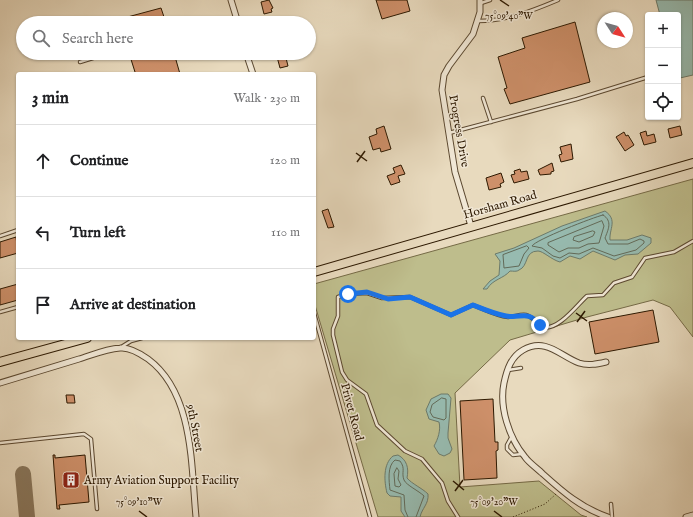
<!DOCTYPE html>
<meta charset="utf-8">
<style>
:root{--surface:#fff;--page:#f2f2f2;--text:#202124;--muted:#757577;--line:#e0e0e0}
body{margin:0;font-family:"IM FELL English",serif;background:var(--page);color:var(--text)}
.controls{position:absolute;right:12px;top:12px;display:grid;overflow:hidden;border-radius:4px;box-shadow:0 1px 3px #0004}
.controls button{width:36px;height:36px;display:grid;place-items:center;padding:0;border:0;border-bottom:1px solid var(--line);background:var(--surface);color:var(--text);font:20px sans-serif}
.compass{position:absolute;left:597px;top:12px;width:36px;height:36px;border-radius:50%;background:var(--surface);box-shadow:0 1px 3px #0004;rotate:126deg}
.stop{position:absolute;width:12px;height:12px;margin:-9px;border:3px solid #1a73e8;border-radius:50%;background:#fff}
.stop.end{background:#1a73e8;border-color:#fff;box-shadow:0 1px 4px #0008}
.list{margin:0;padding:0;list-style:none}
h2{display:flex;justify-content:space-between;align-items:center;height:52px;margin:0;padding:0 16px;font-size:17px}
h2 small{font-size:13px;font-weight:400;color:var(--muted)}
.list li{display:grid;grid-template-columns:26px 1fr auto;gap:12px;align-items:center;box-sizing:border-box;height:72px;padding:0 16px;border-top:1px solid var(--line)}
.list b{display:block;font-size:15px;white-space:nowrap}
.list em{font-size:13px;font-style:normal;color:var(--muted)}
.icon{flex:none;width:22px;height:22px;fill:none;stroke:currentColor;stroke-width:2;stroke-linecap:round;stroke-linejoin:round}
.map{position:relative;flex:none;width:693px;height:517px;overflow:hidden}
.search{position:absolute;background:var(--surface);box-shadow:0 1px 3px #0004;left:16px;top:16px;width:300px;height:44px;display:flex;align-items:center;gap:10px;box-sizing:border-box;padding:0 14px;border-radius:22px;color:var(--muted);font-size:15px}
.panel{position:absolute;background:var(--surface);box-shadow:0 1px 3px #0004;left:16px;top:72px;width:300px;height:268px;border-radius:4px}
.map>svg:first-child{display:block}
.green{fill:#bebd8c;stroke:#756a46}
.water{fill:#97bbb0;stroke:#6c7a6a}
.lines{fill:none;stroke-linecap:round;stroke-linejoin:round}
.shore{stroke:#626a58;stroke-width:1}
.taxiway{stroke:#8a795f;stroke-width:16}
.building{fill:#ce906a;stroke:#2c1800}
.lane-casing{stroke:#5b4830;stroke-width:4.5}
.street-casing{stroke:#5b4830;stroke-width:7}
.primary-casing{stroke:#2c1800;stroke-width:10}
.path{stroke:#2c1800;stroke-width:1;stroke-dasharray:1 2;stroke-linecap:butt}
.lane{stroke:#f0e7d5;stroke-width:2.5}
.street{stroke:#f0e7d5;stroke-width:5}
.primary{stroke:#e8dabe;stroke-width:8}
.route{stroke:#1a73e8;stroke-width:5}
.ticks{fill:none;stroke:#2c1800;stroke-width:1.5}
.labels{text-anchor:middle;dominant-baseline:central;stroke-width:3;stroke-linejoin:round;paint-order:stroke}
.street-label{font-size:12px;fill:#2c1800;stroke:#f0e7d5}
.poi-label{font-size:12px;fill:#2c1800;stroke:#f0e7d5;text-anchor:start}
.ticks-label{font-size:10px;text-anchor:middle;fill:#2c1800;stroke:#f0e7d5;stroke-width:3;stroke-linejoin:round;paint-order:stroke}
</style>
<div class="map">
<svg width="693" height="517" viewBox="0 0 693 517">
<rect width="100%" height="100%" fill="#e8dabe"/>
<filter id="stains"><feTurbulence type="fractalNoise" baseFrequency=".005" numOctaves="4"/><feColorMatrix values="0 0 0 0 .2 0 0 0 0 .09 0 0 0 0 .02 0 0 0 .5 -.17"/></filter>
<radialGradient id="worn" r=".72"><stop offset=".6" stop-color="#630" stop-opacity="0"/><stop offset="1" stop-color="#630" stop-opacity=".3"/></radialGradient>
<polygon class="green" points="693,179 693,337 670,307 653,300 587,317 510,340 455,393 460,487 539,481 581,515 587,517 378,517 314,302 314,284"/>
<g class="water">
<polygon points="656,0 693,0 693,75 680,78 678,15 660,15"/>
<path d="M605,211C618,220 609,229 610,240H627L642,235L651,238V243L638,254L625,255L615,260L593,251L580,259L570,256L560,262C552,260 543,251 538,251C524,251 529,266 519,270C517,272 513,271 510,271C503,279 493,279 487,289H483L490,281L499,275L500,261L495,254L514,248L562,226Z"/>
<path d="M441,394H448L451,398L448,433V438L452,449L450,453L444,456L439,454L434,446C438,439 441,430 439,422L429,419L426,410L431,399Z"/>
<path d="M398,455C407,460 409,468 407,478C412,484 422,488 428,494C429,504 422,508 420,517H405L401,511V497L390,496L387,493C384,481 383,464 393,456Z"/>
</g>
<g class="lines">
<g class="shore">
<path d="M603,215C613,221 608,230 605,238L608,244H628L640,239L644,241V243L636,250L614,256L593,248L579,254L569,253L560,258L553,256L542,248L532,246C535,240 594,217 603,215Z"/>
<polygon points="602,221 604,226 599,243 588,244 579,248 568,248 559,252 548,245 548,243"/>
<polygon points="593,231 595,232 593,236 579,242 573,240 574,237"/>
<polygon points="527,246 529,248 524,254 519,266 504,268 503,255"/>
<polygon points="442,398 446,399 446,418 444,420 433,417 430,412 432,405"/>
<polygon points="397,468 399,471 398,479 401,485 399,487 395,486 394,474"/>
<path d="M408,517L405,510L404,495L390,490C389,481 387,466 395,460L400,461C406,469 401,472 404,480C406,485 419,491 424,496L416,517"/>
</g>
<polyline class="taxiway" points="23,474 27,517"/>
</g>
<g class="building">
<polygon points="269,0 273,8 271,9 272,12 264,14 261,2"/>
<polygon points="376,0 407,0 410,11 382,19"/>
<polygon points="161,8 166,23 121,23 120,19"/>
<polygon points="575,22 590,82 510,104 504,89 507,88 498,57 525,48 522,38"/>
<polygon points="129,53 174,53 180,74 133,74 135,72"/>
<polygon points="276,53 285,54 288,66 280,68"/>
<polygon points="384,126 391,149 381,152 380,148 373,150 369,137 377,134 376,129"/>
<polygon points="680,126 682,135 670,138 668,129"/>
<polygon points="646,131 647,136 654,134 656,142 644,145 640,133"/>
<polygon points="624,132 626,136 628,135 634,145 625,151 616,137"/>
<polygon points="571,144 573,159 561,162 559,155 562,154 560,147"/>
<polygon points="552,163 554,171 551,172 551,174 540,175 538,170"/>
<polygon points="401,165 405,174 398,176 400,182 391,185 387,176 395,173 393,168"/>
<polygon points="520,169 521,172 527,171 529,179 514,183 511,175 515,174 514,171"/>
<polygon points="501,173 504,182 500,184 501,187 489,190 486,178"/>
<polygon points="328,209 334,227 328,228 322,211"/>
<polygon points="16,237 18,253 0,258 0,242"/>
<polygon points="18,284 18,300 0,305 0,289"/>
<polygon points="653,310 659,342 595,354 589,322"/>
<polygon points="66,395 74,395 75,403 67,403"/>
<polygon points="493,399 495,442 498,442 498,450 496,451 497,478 464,480 460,401"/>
<polygon points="53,455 55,455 55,458 85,455 89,502 59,505 60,509 57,509"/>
</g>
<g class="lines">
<g class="lane-casing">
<g id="lane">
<polyline points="481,3 490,0"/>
<path d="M478,21C507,21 532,11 558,0"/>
<polyline points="80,62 109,53"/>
<polyline points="483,98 491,122"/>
<polyline points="449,133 577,99 648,77"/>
<polyline points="0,236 18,230"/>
<polyline points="0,312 18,307"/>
<polyline points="314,313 370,517"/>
<polyline points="123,346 131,341 142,338"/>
<polyline points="508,370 521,368"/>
<polyline points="512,436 507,445 507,449 513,455 522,454"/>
<polyline points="0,443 84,434 91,439 97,509"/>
<polyline points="611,504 612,517"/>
<path d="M458,517L448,501L442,483L422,459L405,451L377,425L366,394L347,380L342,372L333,335V329L338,316V297L348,294L367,293L382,298L410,297L451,315L473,305C483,309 497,316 508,317C514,317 520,314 526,315C534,317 537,325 543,327C558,331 577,305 587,296L603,295L614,283L632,277L645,258L674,252L693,241"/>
</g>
</g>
<g class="street-casing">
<g id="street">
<polyline points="231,0 238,23"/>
<polyline points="246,53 253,74"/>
<polyline points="471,226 455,172 442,90 444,75 449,66 473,34 480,12 480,0"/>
<path d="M606,362C597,364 588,366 579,363C560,356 546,337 523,350C511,357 507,369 504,383C499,407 509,438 525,457C529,463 537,468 543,474C563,492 581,508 608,517"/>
<path d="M0,383C26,375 52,367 79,359C92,355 106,349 120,348C129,347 141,354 148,359C194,393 191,466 196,517"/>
<polyline points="686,517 693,515"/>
</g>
</g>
<g class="primary-casing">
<g id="primary">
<polyline points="314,272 693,163"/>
<polyline points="0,362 87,338"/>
</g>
</g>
<polyline class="path" points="513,517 545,504 556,494"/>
<use href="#lane" class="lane"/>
<use href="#street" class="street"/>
<use href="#primary" class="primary"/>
</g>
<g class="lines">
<path class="route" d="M348,294L367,292L388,299L410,297L451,315L473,305C483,309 495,314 506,316C521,319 527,309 540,325"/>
</g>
<path class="ticks" d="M500,0L509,6M356,153L367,161M357,162L365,151M576,313L587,321M577,322L585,311M453,481L464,490M455,491L463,480M139,511L147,517M494,511L502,517"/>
<defs>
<g id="building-square" transform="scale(0.9)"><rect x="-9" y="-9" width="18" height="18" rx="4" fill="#8f2418" stroke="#f0e7d5"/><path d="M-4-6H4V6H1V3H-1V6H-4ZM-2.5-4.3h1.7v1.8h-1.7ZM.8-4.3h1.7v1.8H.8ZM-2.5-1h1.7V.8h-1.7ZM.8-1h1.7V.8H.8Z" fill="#fff"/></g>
</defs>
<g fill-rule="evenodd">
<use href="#building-square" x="71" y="480"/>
</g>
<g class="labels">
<g class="street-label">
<text transform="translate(459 131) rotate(80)">Progress Drive</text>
<text transform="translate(500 205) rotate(-16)">Horsham Road</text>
<text transform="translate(352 412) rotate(75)">Privet Road</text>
<text transform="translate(195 428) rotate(79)">9th Street</text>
</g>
<g class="poi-label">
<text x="84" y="480">Army Aviation Support Facility</text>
</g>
</g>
<g class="ticks-label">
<text x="509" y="19">75°09'40"W</text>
<text x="139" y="505">75°09'10"W</text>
<text x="494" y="505">75°09'20"W</text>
</g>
<rect width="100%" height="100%" filter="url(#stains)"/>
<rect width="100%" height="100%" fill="url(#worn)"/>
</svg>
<div class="controls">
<button>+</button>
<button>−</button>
<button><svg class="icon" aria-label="locate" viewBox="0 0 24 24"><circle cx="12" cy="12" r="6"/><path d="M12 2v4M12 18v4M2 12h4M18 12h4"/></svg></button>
</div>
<svg class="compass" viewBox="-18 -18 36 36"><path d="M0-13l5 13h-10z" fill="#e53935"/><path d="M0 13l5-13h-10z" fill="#757577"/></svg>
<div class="stop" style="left:348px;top:294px"></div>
<div class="stop end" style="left:540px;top:325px"></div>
<div class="search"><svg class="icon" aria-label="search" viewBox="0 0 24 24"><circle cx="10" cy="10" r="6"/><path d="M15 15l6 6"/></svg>Search here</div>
<section class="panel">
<h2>3 min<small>Walk · 230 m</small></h2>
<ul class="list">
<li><svg class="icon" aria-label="ahead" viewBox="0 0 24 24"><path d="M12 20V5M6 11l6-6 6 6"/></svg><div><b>Continue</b></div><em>120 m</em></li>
<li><svg class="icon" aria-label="left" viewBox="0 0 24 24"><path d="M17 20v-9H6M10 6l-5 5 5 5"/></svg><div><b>Turn left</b></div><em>110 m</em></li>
<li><svg class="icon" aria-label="arrive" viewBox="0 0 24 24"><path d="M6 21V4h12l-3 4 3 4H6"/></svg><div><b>Arrive at destination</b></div></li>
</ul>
</section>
</div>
